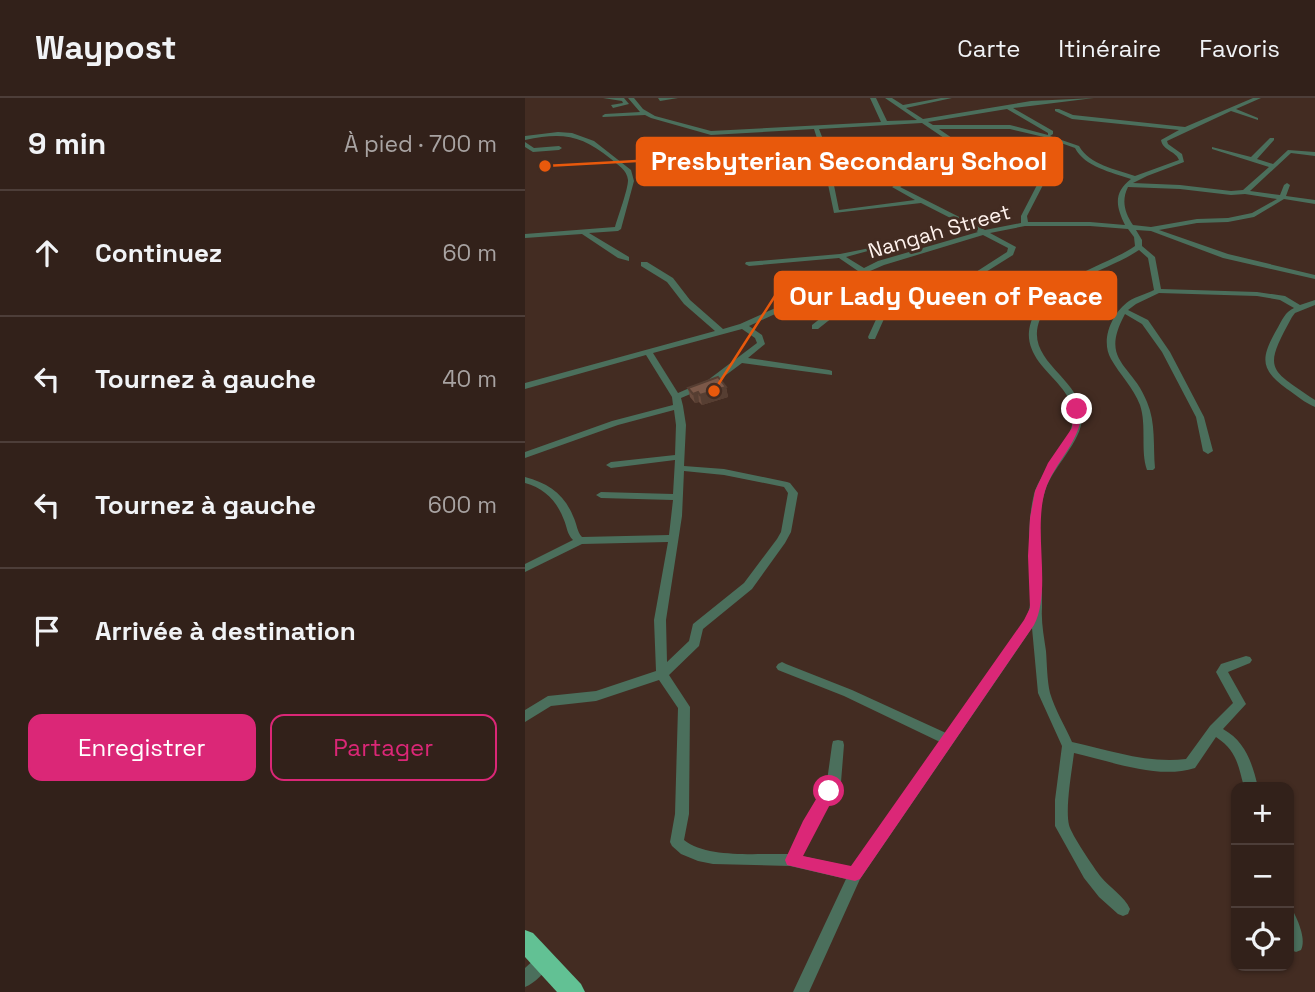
<!DOCTYPE html>
<html lang="fr">
<meta charset="utf-8">
<style>
:root{--surface:#32211a;--page:#3a2923;--text:#f1f3f6;--muted:#a8a3a2;--line:#4d3e39;--accent:#db2777}
body{margin:0;font-family:"Space Grotesk",sans-serif;background:var(--page);color:var(--text)}
.controls{position:absolute;right:21px;bottom:21px;display:grid;overflow:hidden;border-radius:14px;box-shadow:0 2px 5px #0004}
.controls button{width:63px;height:63px;display:grid;place-items:center;padding:0;border:0;border-bottom:2px solid var(--line);background:var(--surface);color:var(--text);font:35px sans-serif}
.stop{position:absolute;width:21px;height:21px;margin:-16px;border:5px solid #db2777;border-radius:50%;background:#fff}
.stop.end{background:#db2777;border-color:#fff;box-shadow:0 2px 7px #0008}
.list{margin:0;padding:0;list-style:none}
h2{display:flex;justify-content:space-between;align-items:center;height:91px;margin:0;padding:0 28px;font-size:30px}
h2 small{font-size:23px;font-weight:400;color:var(--muted)}
.list li{display:grid;grid-template-columns:46px 1fr auto;gap:21px;align-items:center;box-sizing:border-box;height:126px;padding:0 28px;border-top:2px solid var(--line)}
.list b{display:block;font-size:26px;white-space:nowrap}
.list em{font-size:23px;font-style:normal;color:var(--muted)}
.actions{display:flex;gap:14px;padding:21px 28px}
.actions a{flex:1;padding:16px 0;border:2px solid var(--accent);border-radius:14px;text-align:center;font-size:24px;color:var(--accent)}
.actions .main{background:var(--accent);color:#fff}
.icon{flex:none;width:38px;height:38px;fill:none;stroke:currentColor;stroke-width:2;stroke-linecap:round;stroke-linejoin:round}
.map{position:relative;flex:none;width:790px;height:894px;overflow:hidden}
header{display:flex;align-items:center;gap:42px;box-sizing:border-box;height:98px;padding:0 35px;background:var(--surface);border-bottom:2px solid var(--line)}
header strong{font-size:33px}
nav{display:flex;gap:38px;margin-inline-start:auto;font-size:24px}
main{display:flex}
aside{flex:1;background:var(--surface)}
.map>svg:first-child{display:block}
.lines{fill:none;stroke-linecap:round;stroke-linejoin:round}
.minor{fill:#4b6f5c;fill-rule:evenodd}
.highway{fill:#62c194;fill-rule:evenodd}
.wall{fill:#6a4c3e}
.shaded-wall{fill:#563e32}
.building{fill:#7b5848;stroke:#563e32;stroke-width:2}
.route{fill:#db2777}
.labels{text-anchor:middle;dominant-baseline:central;stroke-width:6;stroke-linejoin:round;paint-order:stroke}
.far-street-label{font-size:21px;fill:#fef1ec;stroke:#432c22}
.leader{fill:none;stroke:#e8590c;stroke-width:2.5}
.callout-dot{fill:#e8590c;stroke:#432c22;stroke-width:2.5}
.callout{fill:#e8590c;stroke:#e8590c;stroke-width:2.5}
.callout-label{font-size:26px;text-anchor:middle;font-weight:bold;fill:#fff}
</style>
<header>
<strong>Waypost</strong>
<nav><a>Carte</a><a>Itinéraire</a><a>Favoris</a></nav>
</header>
<main>
<aside>
<h2>9 min<small>À pied · 700 m</small></h2>
<ul class="list">
<li><svg class="icon" aria-label="ahead" viewBox="0 0 24 24"><path d="M12 20V5M6 11l6-6 6 6"/></svg><div><b>Continuez</b></div><em>60 m</em></li>
<li><svg class="icon" aria-label="left" viewBox="0 0 24 24"><path d="M17 20v-9H6M10 6l-5 5 5 5"/></svg><div><b>Tournez à gauche</b></div><em>40 m</em></li>
<li><svg class="icon" aria-label="left" viewBox="0 0 24 24"><path d="M17 20v-9H6M10 6l-5 5 5 5"/></svg><div><b>Tournez à gauche</b></div><em>600 m</em></li>
<li><svg class="icon" aria-label="arrive" viewBox="0 0 24 24"><path d="M6 21V4h12l-3 4 3 4H6"/></svg><div><b>Arrivée à destination</b></div></li>
</ul>
<div class="actions"><a class="main">Enregistrer</a><a>Partager</a></div>
</aside>
<div class="map">
<svg width="790" height="894" viewBox="0 0 790 894">
<rect width="100%" height="100%" fill="#432c22"/>
<g class="lines">
<g class="minor">
<polygon points="78,0 99,0 104,6 88,10 86,7 98,5 97,3"/>
<path d="M103,0H109L118,11L130,18L186,33L356,24L345,0H351L362,23L392,22L360,0H367L378,7L416,0H427L381,10L398,21L506,3L569,0L488,10L528,33V36L525,38L554,48C565,67 590,71 610,78L654,62C651,53 638,53 636,42L654,32L547,21L530,13V11H534L548,17L660,29L728,0H736L711,11L733,20V22L706,13L642,43L643,46L657,56L659,64L622,78L608,85L655,87L706,93L718,92L744,69L687,51V49L726,59L745,40H749V42L732,61L748,66L763,52L790,54V58L766,55L725,93L755,97L759,87L762,85L765,87L761,98L790,102V106L759,101L729,119L703,124L672,125L634,132L703,156L790,177V181L698,160L626,133L611,132L617,142V148L630,159L636,191L732,194L760,198L775,207L790,202V207L770,215L767,219C738,272 743,270 790,302V309C780,305 771,297 762,291C734,271 736,259 752,231C757,222 760,214 769,210L755,202L732,198L634,195L611,206L603,212L623,222L645,254L679,319L688,353L683,356L678,353L671,319L637,254L617,226L600,216C574,264 607,265 622,304C631,325 628,348 630,370L628,372H622C615,352 622,328 615,307C608,289 595,277 586,261C575,242 587,215 604,203C612,198 621,196 629,192L623,160L614,152C582,174 531,181 515,221C498,263 556,279 557,318C558,343 527,369 520,393C510,425 514,462 517,494C517,500 517,505 517,510C516,524 519,539 521,553C522,566 522,582 525,595C530,612 540,628 547,644C584,652 623,666 661,661L685,628L708,605L691,574L696,566L721,558L725,559L727,562L725,565L703,574L721,606L698,631C721,644 727,665 733,689H719C713,667 712,653 691,639L670,670C632,682 586,663 549,655C547,672 540,710 544,727C546,736 569,770 576,779C584,789 600,799 605,811L603,816L598,818L593,816L574,799L559,780L530,728V702L537,648L513,595L507,530L335,781L284,894H268L321,781L265,768L188,766L173,763L156,756L147,748L145,744L150,716L153,610L134,582L71,603L26,608L0,624V612L23,598L71,593L131,573L129,522L143,444L57,446L0,474V466L48,442C42,436 42,429 39,422C32,403 19,390 0,385V379C23,385 39,396 48,418C52,426 52,434 57,439L144,437L148,402L76,400L71,397L76,394L148,396L150,362L86,370L81,367L86,364L150,357L151,327L149,312L93,327L0,360V354L87,323L148,307L147,299L121,257L0,291V285L190,233L159,206L142,184L116,168V164H122L148,180L165,202L198,231L215,226L333,173L314,160L224,168L220,166L221,164L315,156L350,149V151L321,159L339,170L353,163L453,134L396,105L309,115L296,53L236,58L233,56L236,54L295,50L289,31L186,37L126,20L120,17L78,19L77,18L80,16L115,14ZM482,11L523,35V37L485,27H408L403,24ZM397,25L419,40L301,49L294,31ZM414,31H485L519,39L550,50C560,69 586,74 606,81C588,95 591,108 600,127L565,124H503L502,118L518,87L515,85L512,87L496,118V125L460,132L375,89L395,77L383,60L380,46L427,42V40ZM374,47L377,60L388,76L367,89L390,102L314,112L302,53ZM603,89L655,91L706,97L720,96L752,101L727,115L703,120L672,121L626,129L608,127C600,115 596,103 603,89ZM500,128H565L603,131L609,139L610,148C576,171 520,180 506,224C501,239 505,251 514,264C526,280 547,295 548,316C550,343 517,370 509,396C503,420 504,446 504,470C505,488 509,505 500,522L421,635L327,592L261,566L257,564L253,566L251,569L253,572L319,598L415,644L327,769L277,758L289,731L316,684L319,647L318,643L313,642L308,643L307,647L302,683L279,723L264,756C234,755 183,761 159,742L164,716L165,609L144,577L174,548L178,531L227,491L260,445L266,434L273,395L265,385L262,384L199,371L159,368L161,327L158,308L156,300L189,286L217,265L307,277V273L304,272L223,260L240,246L237,237L224,228L309,189L325,197L287,227V231H293L332,200L359,204L343,239L344,241H350L367,203L363,201L332,195L315,186L359,167L458,137L483,150L482,154L440,181L449,205L450,220L451,222H457V205L448,182L488,157L491,149L465,135ZM217,231L230,240L232,245L183,282L153,295L128,255ZM159,373L199,377L259,389L263,395L256,434L252,441L219,485L168,526L164,543L142,564L141,522L157,418Z"/>
<polygon points="133,0 153,0 135,3"/>
<path d="M33,34L47,35L69,43L106,72L109,83L96,131L93,133L64,135L104,159V163L93,160L57,136L0,140V136L90,129C93,118 103,92 103,82C102,72 93,67 86,61C56,37 38,34 0,42V38Z"/>
<polygon points="0,44 9,50 34,48 37,50 34,52 8,54 0,49"/>
<path d="M764,813L769,815C774,825 781,842 776,852L771,854L766,852L764,848Z"/>
<path d="M17,856L22,859L25,864C21,874 10,885 0,889V870L12,859Z"/>
</g>
<polygon class="highway" points="0,832 8,835 56,886 60,894 32,894 0,859"/>
</g>
<polygon class="wall" points="201,289 203,299 177,307 174,304 170,305 165,299 163,290"/>
<g class="shaded-wall">
<polygon points="201,289 203,299 177,307 175,297"/>
<polygon points="173,294 174,304 170,305 168,296"/>
</g>
<polygon class="building" points="193,279 201,289 175,297 173,294 168,296 163,290"/>
<path class="route" d="M549,309L557,311C556,345 530,362 520,393C508,435 527,492 509,527L335,781L330,783L262,767L260,762L278,723L299,688L304,687L312,693L278,758L326,768L499,522L505,510L503,458L505,420L510,393L523,365L547,330Z"/>
<g class="labels">
<g class="far-street-label">
<text transform="translate(414 133) rotate(-16)">Nangah Street</text>
</g>
</g>
<path class="leader" d="M20 68L112 63M189 293L250 198"/>
<g class="callout-dot">
<circle cx="20" cy="68" r="7"/>
<circle cx="189" cy="293" r="7"/>
</g>
<g class="callout">
<rect x="112" y="40" width="425" height="47" rx="7"/>
<rect x="250" y="174" width="341" height="47" rx="7"/>
</g>
<g class="callout-label">
<text x="324" y="72">Presbyterian Secondary School</text>
<text x="421" y="207">Our Lady Queen of Peace</text>
</g>
</svg>
<div class="controls">
<button>+</button>
<button>−</button>
<button><svg class="icon" aria-label="locate" viewBox="0 0 24 24"><circle cx="12" cy="12" r="6"/><path d="M12 2v4M12 18v4M2 12h4M18 12h4"/></svg></button>
</div>
<div class="stop" style="left:304px;top:693px"></div>
<div class="stop end" style="left:552px;top:311px"></div>
</div>
</main>
